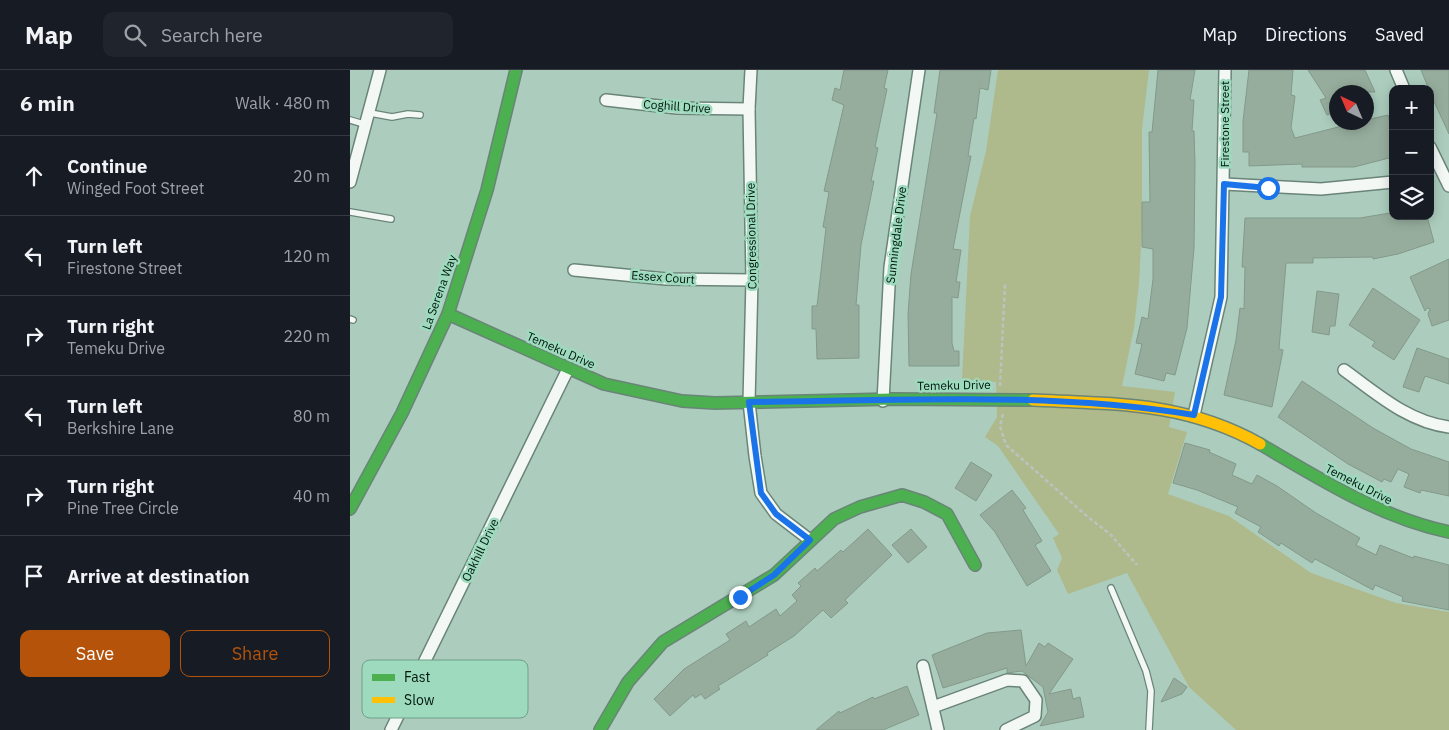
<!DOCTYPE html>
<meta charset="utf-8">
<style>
:root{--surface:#171b24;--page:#20242c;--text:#f1f3f6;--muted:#9ea1a6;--line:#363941;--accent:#b45309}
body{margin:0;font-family:"IBM Plex Sans",sans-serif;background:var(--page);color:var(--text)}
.controls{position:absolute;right:15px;top:15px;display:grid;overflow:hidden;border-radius:10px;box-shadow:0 2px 12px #0003}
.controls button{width:45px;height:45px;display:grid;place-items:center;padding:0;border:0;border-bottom:1px solid var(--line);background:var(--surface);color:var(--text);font:25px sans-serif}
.compass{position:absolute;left:979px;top:15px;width:45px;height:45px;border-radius:50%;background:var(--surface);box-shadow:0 2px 12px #0003;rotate:316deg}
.stop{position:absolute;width:15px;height:15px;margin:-11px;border:4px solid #1a73e8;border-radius:50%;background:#fff}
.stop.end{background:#1a73e8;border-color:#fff;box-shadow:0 1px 5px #0008}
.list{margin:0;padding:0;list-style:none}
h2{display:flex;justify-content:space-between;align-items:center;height:65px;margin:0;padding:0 20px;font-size:21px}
h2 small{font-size:16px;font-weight:400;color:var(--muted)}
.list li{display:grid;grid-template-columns:32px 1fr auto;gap:15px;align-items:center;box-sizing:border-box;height:80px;padding:0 20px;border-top:1px solid var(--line)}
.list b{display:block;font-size:19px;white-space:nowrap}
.list p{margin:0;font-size:16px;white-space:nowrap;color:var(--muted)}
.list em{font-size:16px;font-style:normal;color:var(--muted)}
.actions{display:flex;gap:10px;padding:15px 20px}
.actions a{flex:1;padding:11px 0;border:1px solid var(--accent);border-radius:10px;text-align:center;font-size:18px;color:var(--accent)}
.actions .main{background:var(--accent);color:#fff}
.icon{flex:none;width:28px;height:28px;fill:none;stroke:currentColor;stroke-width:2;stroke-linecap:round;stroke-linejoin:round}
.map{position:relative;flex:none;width:1099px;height:660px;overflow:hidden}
header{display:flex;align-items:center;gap:30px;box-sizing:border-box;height:70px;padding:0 25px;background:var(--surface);border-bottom:1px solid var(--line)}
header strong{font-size:24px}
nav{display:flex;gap:28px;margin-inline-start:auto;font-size:18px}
.search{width:350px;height:45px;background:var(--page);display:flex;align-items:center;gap:12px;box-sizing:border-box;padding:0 18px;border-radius:10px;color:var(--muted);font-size:19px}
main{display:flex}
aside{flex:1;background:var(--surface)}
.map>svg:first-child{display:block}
.green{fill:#aeb98c}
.building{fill:#96ad9d;stroke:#83998a}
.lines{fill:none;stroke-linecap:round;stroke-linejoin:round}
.lane-casing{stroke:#6a8478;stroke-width:8}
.street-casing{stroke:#6a8478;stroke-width:14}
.fast-casing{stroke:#6a8478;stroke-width:14}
.slow-casing{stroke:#6a8478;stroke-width:14}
.path{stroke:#bac4bf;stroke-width:2.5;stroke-dasharray:4 2.5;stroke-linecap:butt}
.lane{stroke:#f3f8f5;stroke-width:5.5}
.street{stroke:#f3f8f5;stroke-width:11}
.fast{stroke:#4caf50;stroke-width:11}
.slow{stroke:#ffc107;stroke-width:11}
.route{stroke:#1a73e8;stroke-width:6}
.labels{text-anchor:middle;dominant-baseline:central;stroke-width:5;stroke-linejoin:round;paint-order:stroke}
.street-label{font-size:12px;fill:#00150c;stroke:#9edbbe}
.key{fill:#9edbbe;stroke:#6fa089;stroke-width:1}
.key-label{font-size:14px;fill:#00150c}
</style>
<header>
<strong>Map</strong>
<div class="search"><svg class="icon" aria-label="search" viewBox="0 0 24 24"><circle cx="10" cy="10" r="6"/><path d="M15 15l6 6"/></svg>Search here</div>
<nav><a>Map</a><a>Directions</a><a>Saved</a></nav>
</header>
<main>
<aside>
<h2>6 min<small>Walk · 480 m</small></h2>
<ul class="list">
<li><svg class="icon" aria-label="ahead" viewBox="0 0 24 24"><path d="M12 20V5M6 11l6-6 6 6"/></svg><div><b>Continue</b><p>Winged Foot Street</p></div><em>20 m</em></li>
<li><svg class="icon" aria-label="left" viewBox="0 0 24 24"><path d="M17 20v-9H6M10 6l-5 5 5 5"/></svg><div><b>Turn left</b><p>Firestone Street</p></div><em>120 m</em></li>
<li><svg class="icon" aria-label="right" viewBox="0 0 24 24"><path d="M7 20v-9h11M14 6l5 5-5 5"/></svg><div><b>Turn right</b><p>Temeku Drive</p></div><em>220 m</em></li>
<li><svg class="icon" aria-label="left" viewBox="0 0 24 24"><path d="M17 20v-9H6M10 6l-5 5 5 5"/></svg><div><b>Turn left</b><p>Berkshire Lane</p></div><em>80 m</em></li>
<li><svg class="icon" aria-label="right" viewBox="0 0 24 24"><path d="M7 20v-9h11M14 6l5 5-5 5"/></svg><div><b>Turn right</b><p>Pine Tree Circle</p></div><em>40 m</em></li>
<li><svg class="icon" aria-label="arrive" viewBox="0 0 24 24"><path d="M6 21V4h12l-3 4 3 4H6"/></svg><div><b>Arrive at destination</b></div></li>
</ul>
<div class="actions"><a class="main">Save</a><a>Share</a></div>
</aside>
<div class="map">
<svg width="1099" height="660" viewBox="0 0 1099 660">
<rect width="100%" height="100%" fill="#accdbd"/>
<polygon class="green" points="648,0 799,0 792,59 792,155 789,214 784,258 772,316 825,322 819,357 837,362 818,424 879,446 961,503 1046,533 1099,542 1099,660 886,660 839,617 777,503 718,524 707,500 712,488 703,468 709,464 648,376 635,367 647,347 646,312 612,310 620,146 636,81"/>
<g class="building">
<polygon points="494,0 538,0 534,18 537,19 525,77 528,78 521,111 524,111 511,175 506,235 509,235 509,288 467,289 466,259 462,259 462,236 467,236 476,158 473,157 479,122 474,121 494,35 482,30 485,18 490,20"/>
<polygon points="590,0 641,0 638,20 630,18 626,49 624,48 618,86 621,86 603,179 611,180 606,212 610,212 608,228 602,227 602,273 604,281 609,281 609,296 559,296 558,244 561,204 587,43 584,43"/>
<polygon points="808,0 845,0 840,30 844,30 842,61 844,61 845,93 844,178 837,258 825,305 816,303 814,311 785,304 792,274 786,273 792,247 798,249 803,209 803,179 792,177 792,132 800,132 799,62 802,62"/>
<polygon points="899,0 943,0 941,25 945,26 941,58 945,68 1008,52 1016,52 1016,50 1038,45 1043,65 1043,87 1004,97 952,97 952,94 899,96 899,82 893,82 893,51"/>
<polygon points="958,0 1015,0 1025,22 986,22 986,44 985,42 977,45 970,30 976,28"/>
<polygon points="1071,0 1099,0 1099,64 1082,27"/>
<polygon points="1040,143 1041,146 1077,146 1084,172 1048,184 1023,189 1023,187 963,188 963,193 936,193 929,279 933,280 922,337 874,325 886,270 890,238 894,239 895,197 892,197 895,148 1010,148"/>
<polygon points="1099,189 1099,250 1082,256 1078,244 1080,239 1077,238 1075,241 1060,207"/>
<polygon points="1023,218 1070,250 1044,290 1022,276 1025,272 999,255"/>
<polygon points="967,221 989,224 985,256 980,256 979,265 962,262"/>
<polygon points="1067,278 1099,289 1099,314 1075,306 1069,322 1053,317"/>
<polygon points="952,311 1023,358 1061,379 1099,392 1099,426 1071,420 1070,423 1054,417 1059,404 1048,399 1041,412 1034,409 1032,412 998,394 928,347"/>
<polygon points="835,373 860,380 859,382 886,394 882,405 902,414 907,405 927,416 966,443 1010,468 1006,475 1026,485 1030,475 1063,488 1064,486 1099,495 1099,540 1052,531 1053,527 1025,515 1023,520 965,489 962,493 931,473 929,476 908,462 911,457 885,443 888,437 847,420 823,413"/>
<polygon points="621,392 642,405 626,431 605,418"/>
<polygon points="662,420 676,438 673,440 692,471 685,475 701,501 677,516 645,462 630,445"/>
<polygon points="518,459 542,485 495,530 498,533 481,548 473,540 444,566 417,583 418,585 368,616 370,619 355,629 351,624 345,628 343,625 320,646 304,629 334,599 380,570 376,564 396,551 399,557 426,539 430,546 447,531 442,525 451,516 448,513 465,498 467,501 491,480 493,482"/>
<polygon points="561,459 577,477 558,493 542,475"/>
<polygon points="671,560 676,596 689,573 695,577 698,573 723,589 699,624 721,619 723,629 730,627 734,647 690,656 698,642 693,617 672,601 657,603 657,598 593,618 582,585 637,563"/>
<polygon points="824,608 837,617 832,624 811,632"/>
<polygon points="557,616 569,645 533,660 466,660 489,641 490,643 523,627 524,629"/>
</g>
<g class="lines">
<g class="lane-casing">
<g id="lane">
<polyline points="20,43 42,47 58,44 70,45"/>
<polyline points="0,50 17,55"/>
<polyline points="0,142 41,149"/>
<polyline points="0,249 3,250"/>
<polyline points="761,518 796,601 801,621 799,660"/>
</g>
</g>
<g class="street-casing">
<g id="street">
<polyline points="401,0 399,39 402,210 399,332 405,386 411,423 426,444 460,470"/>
<polyline points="1046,0 1054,19"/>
<polyline points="256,30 327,38 399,39"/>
<polyline points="1080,77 1099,116"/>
<polyline points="0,112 30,0"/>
<polyline points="874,114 971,119 1043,112"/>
<polyline points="224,200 316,209 402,210"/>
<path d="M994,300C1026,323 1058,352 1099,357"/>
<polyline points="533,331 540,197 569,0"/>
<polyline points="844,345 871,227 875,0"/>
<polyline points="573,596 588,660"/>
<polyline points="583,637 657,610 673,611 686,630 685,646 656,660"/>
<polyline points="41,660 218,299"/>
</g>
</g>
<g class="fast-casing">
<g id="fast">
<polyline points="98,244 254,314 332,331 365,333 543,329 683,330"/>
<path d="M910,374C972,410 1029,447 1099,462"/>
<polyline points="0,439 52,343 98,244 137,120 166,0"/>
<polyline points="250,660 278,612 313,572 424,505 484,449 510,437 552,425 574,432 597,444 625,495"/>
</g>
</g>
<g class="slow-casing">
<path id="slow" d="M683,330C766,334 835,332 910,374"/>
</g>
<g class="path">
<polyline points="650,316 655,214"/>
<polyline points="653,344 650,356 656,375 738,447 760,464 787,495"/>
</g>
<use href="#lane" class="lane"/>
<use href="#street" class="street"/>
<use href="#fast" class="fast"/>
<use href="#slow" class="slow"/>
</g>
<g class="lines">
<path class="route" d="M390,527L424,505L460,470L426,444L411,423L399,332C548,331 697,321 844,345L871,227L874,114L918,118"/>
</g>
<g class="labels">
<g class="street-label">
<text transform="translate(327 36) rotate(4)">Coghill Drive</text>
<text transform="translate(874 54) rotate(-90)">Firestone Street</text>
<text transform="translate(546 165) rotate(-83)">Sunningdale Drive</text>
<text transform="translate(401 166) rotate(-91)">Congressional Drive</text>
<text transform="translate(313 207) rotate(4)">Essex Court</text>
<text transform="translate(89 222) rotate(-70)">La Serena Way</text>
<text transform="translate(211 280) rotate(24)">Temeku Drive</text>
<text transform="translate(604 315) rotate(-1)">Temeku Drive</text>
<text transform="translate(1009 414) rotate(27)">Temeku Drive</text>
<text transform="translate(130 480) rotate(-64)">Oakhill Drive</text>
</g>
</g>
<rect x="12" y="590" width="166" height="58" rx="8" class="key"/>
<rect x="22" y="604" width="23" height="7" fill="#4caf50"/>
<rect x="22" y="627" width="23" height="6" fill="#ffc107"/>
<g class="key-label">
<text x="54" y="612">Fast</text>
<text x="54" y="635">Slow</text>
</g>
</svg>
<div class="controls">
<button>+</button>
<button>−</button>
<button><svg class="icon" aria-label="layers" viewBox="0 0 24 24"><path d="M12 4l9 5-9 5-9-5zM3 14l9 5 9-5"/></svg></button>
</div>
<svg class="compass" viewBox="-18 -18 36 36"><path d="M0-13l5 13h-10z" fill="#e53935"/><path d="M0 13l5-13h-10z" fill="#9ea1a6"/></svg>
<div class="stop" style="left:918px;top:118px"></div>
<div class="stop end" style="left:390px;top:527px"></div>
</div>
</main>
